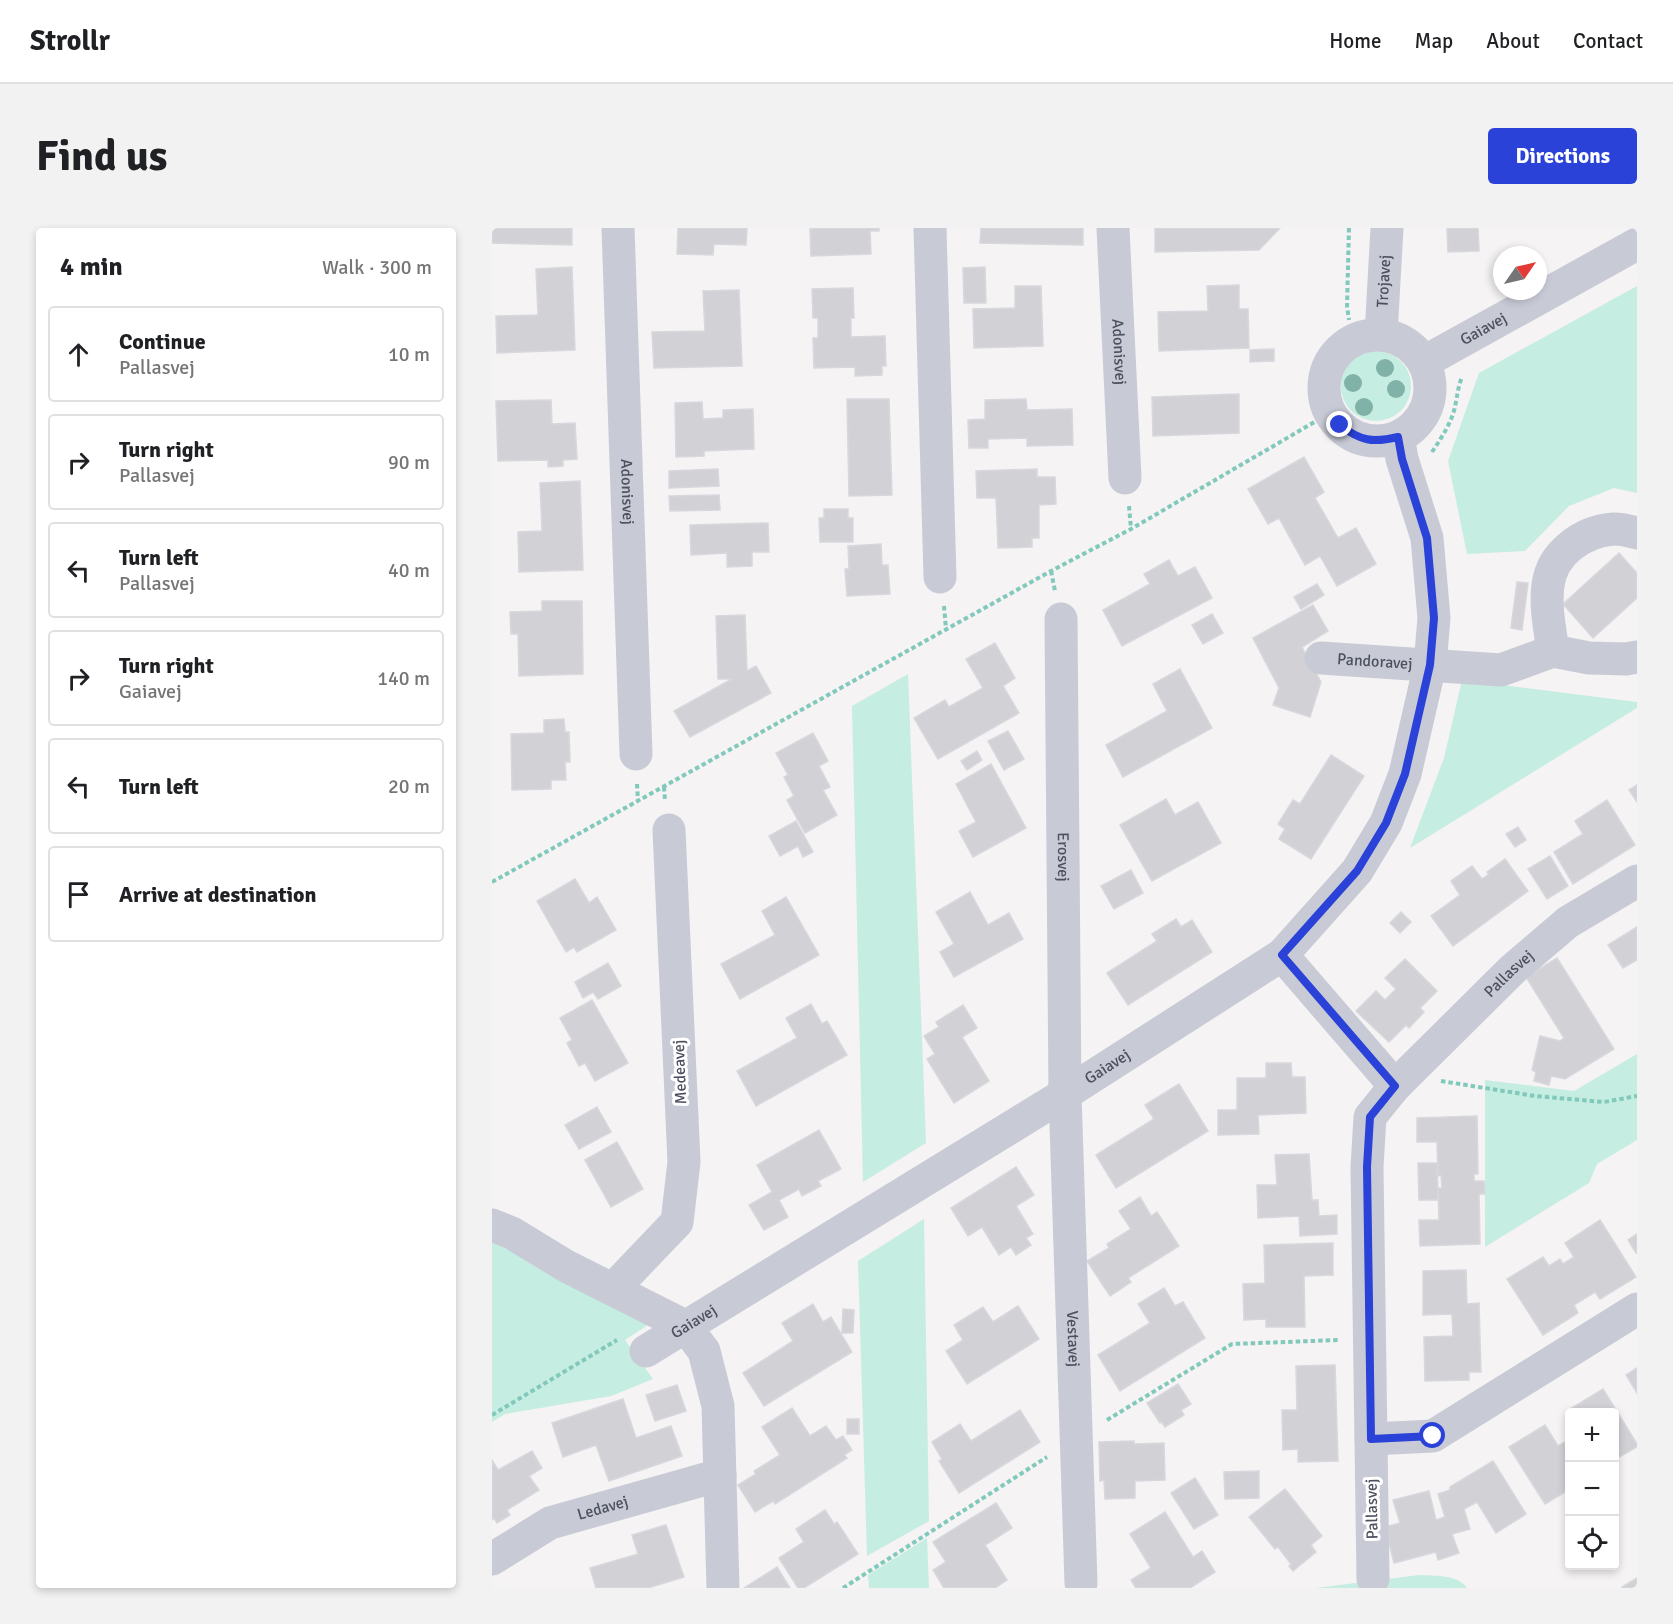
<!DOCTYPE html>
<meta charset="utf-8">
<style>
:root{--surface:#fff;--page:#f2f2f2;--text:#202124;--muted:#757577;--line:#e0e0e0;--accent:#2a42d7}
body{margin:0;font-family:Signika,sans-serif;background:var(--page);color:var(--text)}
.controls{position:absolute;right:18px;bottom:18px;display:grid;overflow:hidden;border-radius:6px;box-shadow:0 3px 9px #0003}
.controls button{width:54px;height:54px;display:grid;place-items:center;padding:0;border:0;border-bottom:2px solid var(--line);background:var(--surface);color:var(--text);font:30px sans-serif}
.compass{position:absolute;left:1001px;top:18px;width:54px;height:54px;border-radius:50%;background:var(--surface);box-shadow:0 3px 9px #0003;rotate:56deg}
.stop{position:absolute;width:18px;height:18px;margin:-14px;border:4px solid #2a42d7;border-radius:50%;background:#fff}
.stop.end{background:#2a42d7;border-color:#fff;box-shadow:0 2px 6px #0008}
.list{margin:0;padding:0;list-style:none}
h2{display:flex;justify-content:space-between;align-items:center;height:78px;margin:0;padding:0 24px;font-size:26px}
h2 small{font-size:20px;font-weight:400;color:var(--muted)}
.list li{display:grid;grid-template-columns:39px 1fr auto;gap:18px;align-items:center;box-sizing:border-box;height:96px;margin:0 12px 12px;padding:0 12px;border:2px solid var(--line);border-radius:6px}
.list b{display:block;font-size:22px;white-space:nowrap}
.list p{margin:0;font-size:20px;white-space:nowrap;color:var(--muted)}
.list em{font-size:20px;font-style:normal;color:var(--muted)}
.icon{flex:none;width:33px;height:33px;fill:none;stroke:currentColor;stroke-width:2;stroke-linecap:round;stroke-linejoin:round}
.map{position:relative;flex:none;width:1145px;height:1360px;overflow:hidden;border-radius:6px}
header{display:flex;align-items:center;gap:36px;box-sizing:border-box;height:84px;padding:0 30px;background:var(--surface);border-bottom:2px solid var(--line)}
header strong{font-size:28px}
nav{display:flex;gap:33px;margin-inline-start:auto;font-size:21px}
.intro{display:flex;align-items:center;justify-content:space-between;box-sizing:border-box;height:144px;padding:0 36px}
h1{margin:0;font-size:42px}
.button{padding:15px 27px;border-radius:6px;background:var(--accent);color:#fff;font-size:21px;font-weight:700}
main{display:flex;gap:36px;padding:0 36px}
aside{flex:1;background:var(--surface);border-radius:6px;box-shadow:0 3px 9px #0003}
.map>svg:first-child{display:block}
.green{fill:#c6ede1}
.building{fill:#d1d1d6;stroke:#d7d7dd;stroke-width:1.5}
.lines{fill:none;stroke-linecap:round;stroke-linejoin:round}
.path{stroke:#81c9bb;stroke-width:4;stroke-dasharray:4.5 3;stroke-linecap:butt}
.minor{stroke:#c8cbd6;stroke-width:33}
.tree{fill:#80b2a8}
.route{stroke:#2a42d7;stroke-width:8}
.labels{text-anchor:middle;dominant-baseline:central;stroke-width:6;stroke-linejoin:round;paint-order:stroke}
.street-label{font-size:16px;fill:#4c505f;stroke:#fff}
</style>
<header>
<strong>Strollr</strong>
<nav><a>Home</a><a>Map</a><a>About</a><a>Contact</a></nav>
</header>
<div class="intro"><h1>Find us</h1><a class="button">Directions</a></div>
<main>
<aside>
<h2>4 min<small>Walk · 300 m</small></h2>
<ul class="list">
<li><svg class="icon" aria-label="ahead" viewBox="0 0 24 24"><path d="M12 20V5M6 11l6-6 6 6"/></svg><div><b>Continue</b><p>Pallasvej</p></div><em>10 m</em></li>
<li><svg class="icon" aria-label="right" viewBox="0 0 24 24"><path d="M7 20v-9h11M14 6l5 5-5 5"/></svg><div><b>Turn right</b><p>Pallasvej</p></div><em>90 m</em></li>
<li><svg class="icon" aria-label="left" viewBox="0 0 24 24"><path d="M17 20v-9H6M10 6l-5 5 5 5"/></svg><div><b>Turn left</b><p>Pallasvej</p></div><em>40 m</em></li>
<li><svg class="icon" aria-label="right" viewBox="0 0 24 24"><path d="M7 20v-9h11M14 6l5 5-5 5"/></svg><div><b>Turn right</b><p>Gaiavej</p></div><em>140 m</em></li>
<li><svg class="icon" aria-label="left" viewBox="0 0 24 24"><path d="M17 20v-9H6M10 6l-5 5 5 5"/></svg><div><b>Turn left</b></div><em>20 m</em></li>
<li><svg class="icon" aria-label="arrive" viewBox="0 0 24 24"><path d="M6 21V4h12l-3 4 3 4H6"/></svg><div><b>Arrive at destination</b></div></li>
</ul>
</aside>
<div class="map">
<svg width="1145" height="1360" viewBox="0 0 1145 1360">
<rect width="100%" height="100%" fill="#f5f3f3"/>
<g class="green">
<polygon points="1145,58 1145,265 1122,260 1077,278 1033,323 975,326 956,233 987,145"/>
<circle cx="884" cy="158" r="35"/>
<polygon points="416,446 434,915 371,954 360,478"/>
<polygon points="970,452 1145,474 1145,480 918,620 952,530"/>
<polygon points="1145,826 1145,912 1105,936 1097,955 993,1019 993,852 1082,863"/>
<polygon points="432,991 437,1293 375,1328 366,1033"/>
<polygon points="0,1011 77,1058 122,1075 159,1095 133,1112 161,1151 119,1168 13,1186 0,1194"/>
<polygon points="435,1310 437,1360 377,1360 376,1347"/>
<path d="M927,1347C942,1348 966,1346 975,1360H824Z"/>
</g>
<g class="building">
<polygon points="0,0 80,0 80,17 0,15"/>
<polygon points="186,0 255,0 254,17 222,16 221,27 185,26"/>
<polygon points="333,0 387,0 387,3 378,3 379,26 319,28 318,1"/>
<polygon points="489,0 591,0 591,17 488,15"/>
<polygon points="663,0 788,0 767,22 663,24"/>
<polygon points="955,0 986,0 987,23 956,24"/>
<polygon points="80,39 83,122 5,125 4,88 46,87 44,41"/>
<polygon points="493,39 494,75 472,75 471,40"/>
<polygon points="747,57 747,81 756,81 757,120 667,123 666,84 716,83 715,58"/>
<polygon points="523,58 549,58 551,118 482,120 481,81 523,80"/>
<polygon points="361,60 362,90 359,90 359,109 393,108 394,138 390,138 390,147 363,148 363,139 322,140 321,110 326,110 326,90 321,90 320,61"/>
<polygon points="247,62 250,138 162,140 160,104 213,103 211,63"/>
<polygon points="782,121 782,133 758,134 758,122"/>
<polygon points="747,166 747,205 661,208 660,169"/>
<polygon points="355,171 397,171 400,267 357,268"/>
<polygon points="534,171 535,182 580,181 581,217 535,218 535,210 496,211 496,220 477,220 476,192 493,191 493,172"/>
<polygon points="59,172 60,196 83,195 85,231 71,232 71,238 56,239 56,232 6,233 4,173"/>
<polygon points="210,174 211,191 231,190 231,182 261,181 262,221 212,223 212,228 184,229 183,175"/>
<polygon points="812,229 832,264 823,270 846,310 864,300 884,336 845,358 828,328 813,337 787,290 776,296 756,261"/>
<polygon points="226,241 227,258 177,260 177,243"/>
<polygon points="545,241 545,249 563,249 564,276 547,277 547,310 540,310 540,319 506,320 504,270 485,270 484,243"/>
<polygon points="88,253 91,342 27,344 26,304 50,303 48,255"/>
<polygon points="227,267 228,282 178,283 177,268"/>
<polygon points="332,281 356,281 356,290 361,290 361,314 328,314 327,290 332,290"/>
<polygon points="276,295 277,324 260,324 260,338 235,339 235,325 199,327 198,297"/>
<polygon points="389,316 390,337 396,337 398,366 355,368 353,341 357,341 356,318"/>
<polygon points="1127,325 1145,345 1145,370 1101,410 1071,376"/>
<polygon points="677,332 686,348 703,339 720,370 630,418 611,382 658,356 652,346"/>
<polygon points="1025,354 1036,355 1030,402 1019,400"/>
<polygon points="825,356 832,367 809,381 802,369"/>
<polygon points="50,373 90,373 91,446 27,448 26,406 19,406 18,384 50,383"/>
<polygon points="821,377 836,403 810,419 829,454 818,489 781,477 787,460 761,410"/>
<polygon points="720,386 731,405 711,416 700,397"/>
<polygon points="253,387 255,443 264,438 279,465 198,509 182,483 240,451 226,451 224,388"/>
<polygon points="503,415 523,450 511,458 527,485 446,531 422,490 453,472 457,479 491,460 474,431"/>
<polygon points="688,441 720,500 631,549 614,517 675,483 661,456"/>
<polygon points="72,491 73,504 77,504 78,534 73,534 74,552 59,552 59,561 20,562 19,506 52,505 52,492"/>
<polygon points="516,503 532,531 512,542 496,513"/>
<polygon points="321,505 336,533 327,538 338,559 331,562 345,587 313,605 295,572 302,568 292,549 296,547 284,525"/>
<polygon points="485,523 490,532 475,542 469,533"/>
<polygon points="839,527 872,548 819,631 787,611 793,601 786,596 801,572 808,576"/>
<polygon points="499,536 534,600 481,629 467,603 484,594 464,556"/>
<polygon points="1145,557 1145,574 1137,562"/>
<polygon points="674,571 683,587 706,574 729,615 660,653 628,597"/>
<polygon points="1115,572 1143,617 1081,656 1062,624 1091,606 1083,593"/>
<polygon points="304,593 321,624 311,629 306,618 288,628 277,608"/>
<polygon points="1026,599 1034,612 1023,619 1014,606"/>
<polygon points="1058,628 1076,658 1055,671 1036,641"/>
<polygon points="1013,631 1036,663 961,718 939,688 968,667 959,653 980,638 990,651 997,646 995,644"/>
<polygon points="639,642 651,665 622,681 609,658"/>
<polygon points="83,651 97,675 105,669 124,702 85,724 82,719 74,724 45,673"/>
<polygon points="478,664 496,697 517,685 531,711 462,749 448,724 462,716 444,684"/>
<polygon points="294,669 327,727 248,771 229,736 283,707 270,683"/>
<polygon points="909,684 919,694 908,705 898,695"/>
<polygon points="684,691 689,699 700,692 720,724 636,777 615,745 665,713 660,706"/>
<polygon points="1145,699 1145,732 1131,740 1116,717"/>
<polygon points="1065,730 1122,821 1073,851 1059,848 1057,857 1042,853 1044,844 1040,842 1048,808 1068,813 1072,810 1034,749"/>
<polygon points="913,731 945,763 928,780 932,784 917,800 914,797 897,814 864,783 884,763 893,772 904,761 893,750"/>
<polygon points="116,735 129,758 106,771 101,764 91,770 83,754"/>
<polygon points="100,772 136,835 103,853 93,835 87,838 75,815 80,812 68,790"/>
<polygon points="319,776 330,796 335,793 355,827 264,878 245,843 305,810 294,790"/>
<polygon points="471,777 485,800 470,809 497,853 462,875 435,831 443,826 432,808 447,799 444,794"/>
<polygon points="774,835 799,835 800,849 813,849 814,885 766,887 767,906 726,907 726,882 745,882 745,850 774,850"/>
<polygon points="687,856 716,903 624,960 604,927 662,891 653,877"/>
<polygon points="105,879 119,904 87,921 73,897"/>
<polygon points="985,888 986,946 982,946 982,953 992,953 993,966 987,966 988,1016 928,1018 927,992 947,992 946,960 950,960 949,947 946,948 945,914 925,914 925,890"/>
<polygon points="327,902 349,941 326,953 329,958 310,968 307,961 287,972 296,989 272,1002 257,977 280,964 265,937"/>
<polygon points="125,914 151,961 119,979 93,932"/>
<polygon points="817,926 820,972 826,972 827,988 845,987 845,1006 808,1008 807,988 766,990 765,957 785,957 783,927"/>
<polygon points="926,935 945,935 946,972 927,972"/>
<polygon points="524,939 542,967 524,978 541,1006 534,1010 539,1017 524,1027 519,1019 507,1027 490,999 476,1008 459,980"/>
<polygon points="648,969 659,988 665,984 687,1018 636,1050 639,1054 618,1068 595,1033 617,1020 615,1016 639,1001 627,983"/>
<polygon points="1108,992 1144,1049 1108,1071 1103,1064 1082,1077 1086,1085 1051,1107 1015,1051 1051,1029 1057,1038 1068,1031 1071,1036 1082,1029 1073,1015"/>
<polygon points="1145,1006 1145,1025 1144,1025 1136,1012"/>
<polygon points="841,1015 841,1047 812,1048 813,1099 774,1099 774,1091 752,1092 751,1056 773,1055 772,1017"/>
<polygon points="974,1042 975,1076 987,1075 989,1144 977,1144 977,1152 933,1153 932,1109 961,1108 960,1086 931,1087 931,1043"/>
<polygon points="672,1060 683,1078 691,1074 713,1110 628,1163 606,1127 658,1095 646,1076"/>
<polygon points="321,1076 331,1094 339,1089 360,1124 272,1178 251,1145 301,1113 290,1095"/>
<polygon points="526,1078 547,1111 475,1156 454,1123 471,1112 462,1097 491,1079 501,1094"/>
<polygon points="351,1081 362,1082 361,1105 350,1105"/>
<polygon points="843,1137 846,1233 806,1234 806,1221 791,1222 790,1182 805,1182 804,1138"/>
<polygon points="1145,1140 1145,1165 1134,1147"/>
<polygon points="686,1156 699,1176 689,1182 692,1187 673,1199 669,1193 668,1195 655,1175"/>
<polygon points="185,1157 194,1183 163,1193 154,1167"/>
<polygon points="1111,1161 1145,1216 1145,1219 1122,1232 1122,1184 1078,1184 1078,1187 1075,1183"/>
<polygon points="131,1171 144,1210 179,1198 190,1228 117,1253 104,1217 71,1229 60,1195"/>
<polygon points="300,1180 318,1208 334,1198 344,1212 351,1208 360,1222 352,1227 355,1230 283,1276 281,1273 263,1284 246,1257 264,1246 262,1243 288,1227 270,1199"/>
<polygon points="528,1182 548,1214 467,1265 447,1233 450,1231 440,1214 468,1196 479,1213"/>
<rect x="355" y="1191" width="12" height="15"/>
<polygon points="1053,1197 1066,1218 1078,1211 1078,1261 1053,1276 1017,1219"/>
<polygon points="642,1213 642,1216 672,1215 673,1252 643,1253 643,1270 613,1271 612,1252 608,1253 607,1214"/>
<polygon points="40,1223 50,1240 37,1248 47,1262 15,1282 18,1287 5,1295 2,1290 0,1292 0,1232 6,1242"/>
<polygon points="1001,1233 1034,1286 1004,1305 985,1274 972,1281 978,1301 960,1306 967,1325 946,1332 944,1324 902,1335 893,1299 908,1295 901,1272 937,1263 944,1292 953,1289 946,1266 958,1262 958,1259"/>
<polygon points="767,1243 767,1270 733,1271 732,1244"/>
<polygon points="703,1250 726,1287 702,1301 679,1265"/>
<polygon points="793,1261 830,1308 819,1317 824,1324 801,1343 797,1338 799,1336 786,1319 783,1321 757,1289"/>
<polygon points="504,1275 520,1300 493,1317 515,1352 503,1360 452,1360 441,1342 454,1334 441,1314"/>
<polygon points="333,1282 342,1296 345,1294 366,1326 312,1360 306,1360 287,1330 312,1314 304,1301"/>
<polygon points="673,1284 701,1329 710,1323 723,1344 698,1360 644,1360 639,1352 659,1340 638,1306"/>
<polygon points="174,1297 192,1349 156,1360 104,1360 98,1340 146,1326 140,1307"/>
<polygon points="285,1339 298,1360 252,1360"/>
<polygon points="1145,1350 1145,1360 1130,1360 1130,1359"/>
</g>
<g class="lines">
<g class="path">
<polyline points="857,0 855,78 857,92"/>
<path d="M940,224C948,212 956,200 961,186C965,174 965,161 970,149"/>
<polyline points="637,278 639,301"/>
<polyline points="559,343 563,363"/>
<polyline points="452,378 454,401"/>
<polyline points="145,556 146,573"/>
<polyline points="172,559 173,573"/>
<polyline points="0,654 559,343 639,301 838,185"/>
<polyline points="949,853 1043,868 1112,874 1145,868"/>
<polyline points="0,1187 125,1112"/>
<polyline points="615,1192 740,1116 847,1112"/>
<polyline points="351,1360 555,1229"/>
</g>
<g class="minor">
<path id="s1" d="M126,0L144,526"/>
<polyline points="438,0 448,349"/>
<path id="s2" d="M621,0L633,250"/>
<path id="s3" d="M889,107L895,0"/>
<circle cx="885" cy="160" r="53"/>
<path id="s4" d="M932,134L1145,16"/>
<path id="s5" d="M569,391L573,866L589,1355"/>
<path d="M1061,423C1058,402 1053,379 1056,357C1060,325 1091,303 1122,301C1129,301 1138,303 1145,305"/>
<path id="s6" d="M829,430L1009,442L1061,423L1097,430L1134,431L1145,429"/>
<polyline points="790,727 903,858"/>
<polyline points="0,997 20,1005 74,1038 193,1098 212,1123 226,1178 231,1360"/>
<polyline points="121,1061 185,994 192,934 177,602"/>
<path id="s7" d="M154,1123L573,866L790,727L865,643L894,595L913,546L938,437L942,390L935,310L910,231L906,209"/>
<polyline points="879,1211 941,1208 1145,1081"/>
<path id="s8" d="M0,1331L58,1295L228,1247"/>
<path id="s9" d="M881,1351L875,939L878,889L903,858L1021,741L1076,694L1145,653"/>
</g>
</g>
<g class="tree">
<circle cx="893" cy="140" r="9"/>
<circle cx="861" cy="155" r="9"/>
<circle cx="904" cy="161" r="9"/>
<circle cx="872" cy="179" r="9"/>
</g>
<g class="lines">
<path class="route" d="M848,197C868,213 881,215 906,209L910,231L935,310L942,390L938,437L913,546L894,595L865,643L790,727L903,858L878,889L875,939L879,1211L941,1208"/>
</g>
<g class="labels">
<g class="street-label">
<text stroke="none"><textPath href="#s3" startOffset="54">Trojavej</textPath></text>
<text stroke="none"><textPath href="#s4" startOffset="68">Gaiavej</textPath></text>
<text stroke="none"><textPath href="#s2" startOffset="124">Adonisvej</textPath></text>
<text stroke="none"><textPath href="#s1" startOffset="264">Adonisvej</textPath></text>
<text stroke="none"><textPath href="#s6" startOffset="54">Pandoravej</textPath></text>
<text stroke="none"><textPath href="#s5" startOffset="238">Erosvej</textPath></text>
<text stroke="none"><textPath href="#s9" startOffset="662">Pallasvej</textPath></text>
<text stroke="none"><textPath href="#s7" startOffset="542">Gaiavej</textPath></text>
<text transform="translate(188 844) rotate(-92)">Medeavej</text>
<text stroke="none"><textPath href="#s7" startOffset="56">Gaiavej</textPath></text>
<text stroke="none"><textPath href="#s5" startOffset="720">Vestavej</textPath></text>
<text stroke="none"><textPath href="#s8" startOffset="123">Ledavej</textPath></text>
<text transform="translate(880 1281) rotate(-91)">Pallasvej</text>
</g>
</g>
</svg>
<div class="controls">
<button>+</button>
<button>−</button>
<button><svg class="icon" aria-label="locate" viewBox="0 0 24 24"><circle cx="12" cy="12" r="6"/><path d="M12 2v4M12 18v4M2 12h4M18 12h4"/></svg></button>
</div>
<svg class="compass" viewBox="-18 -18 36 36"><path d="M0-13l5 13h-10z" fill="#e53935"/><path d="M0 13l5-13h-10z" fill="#757577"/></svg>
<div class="stop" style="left:941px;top:1208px"></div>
<div class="stop end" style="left:848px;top:197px"></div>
</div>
</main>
